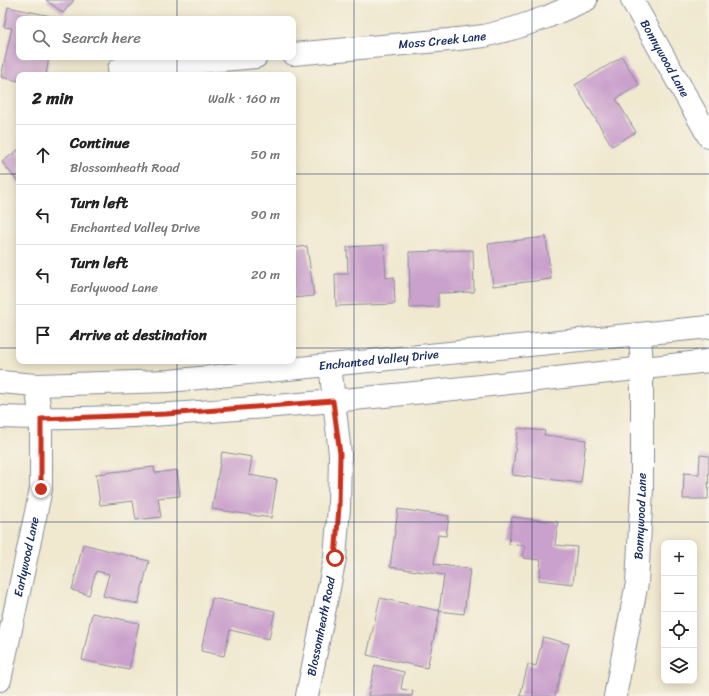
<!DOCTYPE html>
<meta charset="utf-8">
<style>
:root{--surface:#fff;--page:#f6f6f6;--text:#222;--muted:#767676;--line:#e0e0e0}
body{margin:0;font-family:Sriracha,sans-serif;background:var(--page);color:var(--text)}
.controls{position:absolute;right:12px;bottom:12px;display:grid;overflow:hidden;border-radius:8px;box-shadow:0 2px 10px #0003}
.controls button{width:36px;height:36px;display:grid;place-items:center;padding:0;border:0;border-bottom:1px solid var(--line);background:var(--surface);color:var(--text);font:20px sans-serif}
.stop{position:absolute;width:12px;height:12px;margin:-9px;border:3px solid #c8321e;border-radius:50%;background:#fff}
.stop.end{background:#c8321e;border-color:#fff;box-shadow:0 1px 4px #0008}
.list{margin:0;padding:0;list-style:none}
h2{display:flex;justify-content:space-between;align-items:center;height:52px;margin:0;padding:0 16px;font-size:17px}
h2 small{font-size:13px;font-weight:400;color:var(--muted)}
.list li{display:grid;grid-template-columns:26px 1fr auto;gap:12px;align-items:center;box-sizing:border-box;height:60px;padding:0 16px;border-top:1px solid var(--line)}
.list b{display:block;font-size:15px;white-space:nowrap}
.list p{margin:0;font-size:13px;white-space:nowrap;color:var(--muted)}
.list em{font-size:13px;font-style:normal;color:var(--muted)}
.icon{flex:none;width:22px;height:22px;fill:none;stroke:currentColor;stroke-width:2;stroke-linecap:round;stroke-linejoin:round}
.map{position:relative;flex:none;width:709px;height:696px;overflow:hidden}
.search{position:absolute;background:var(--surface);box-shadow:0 2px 10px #0003;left:16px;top:16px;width:280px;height:44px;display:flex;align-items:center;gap:10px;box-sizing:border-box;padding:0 14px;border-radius:8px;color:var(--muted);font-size:15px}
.panel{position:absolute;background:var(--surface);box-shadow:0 2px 10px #0003;left:16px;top:72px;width:280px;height:292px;border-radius:8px}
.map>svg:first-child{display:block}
.building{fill:#caa0cc}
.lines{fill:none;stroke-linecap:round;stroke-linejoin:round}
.minor-casing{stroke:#868c96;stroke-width:24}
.minor{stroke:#fff;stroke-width:22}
.route{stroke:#c8321e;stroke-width:5}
.grid{fill:none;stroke:#1b2f5e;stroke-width:1;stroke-opacity:0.55}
.labels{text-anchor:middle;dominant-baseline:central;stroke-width:3;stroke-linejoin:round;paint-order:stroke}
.street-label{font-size:12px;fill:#1b2f5e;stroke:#f7f3e8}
</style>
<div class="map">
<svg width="709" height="696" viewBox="0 0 709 696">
<rect width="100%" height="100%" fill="#f7f3e8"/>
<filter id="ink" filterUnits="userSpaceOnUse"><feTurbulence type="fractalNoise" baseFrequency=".025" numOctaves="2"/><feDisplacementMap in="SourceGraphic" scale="8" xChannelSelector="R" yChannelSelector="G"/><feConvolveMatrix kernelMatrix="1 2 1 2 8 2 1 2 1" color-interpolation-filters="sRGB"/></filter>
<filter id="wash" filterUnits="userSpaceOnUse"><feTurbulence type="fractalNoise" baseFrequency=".012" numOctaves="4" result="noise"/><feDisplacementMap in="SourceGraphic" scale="16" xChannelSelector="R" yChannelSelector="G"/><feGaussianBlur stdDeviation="0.9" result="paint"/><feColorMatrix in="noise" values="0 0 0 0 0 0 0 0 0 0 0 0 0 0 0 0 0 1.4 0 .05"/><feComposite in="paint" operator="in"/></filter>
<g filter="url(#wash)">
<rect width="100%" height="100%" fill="#f0e8cf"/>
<g id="blocks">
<g class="building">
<polygon points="46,0 74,0 63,13"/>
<polygon points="8,7 60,18 19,19 19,57 49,57 46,75 19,75 19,81 1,77 12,28 4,27"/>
<polygon points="622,57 639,85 616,99 636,132 612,146 575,85"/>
<polygon points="19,149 19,183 2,162"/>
<polygon points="546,237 551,279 493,286 488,244"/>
<polygon points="384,245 386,278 394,277 395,304 336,306 335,274 348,274 347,247"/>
<polygon points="307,246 314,296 293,298 293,248"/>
<polygon points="473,250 474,292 438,293 438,307 410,308 409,252"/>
<polygon points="518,428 545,431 544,435 586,440 581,483 512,475"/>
<polygon points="222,452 252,457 249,475 277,480 271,518 212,509"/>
<polygon points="700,455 709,456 708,499 683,499 684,473 699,474"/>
<polygon points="154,467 155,473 177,470 180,496 158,498 161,517 136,520 133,501 100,505 96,474"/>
<polygon points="398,509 449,516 446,536 438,535 434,564 470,569 464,614 439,611 444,575 390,567"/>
<polygon points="512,517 558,522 555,545 577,547 573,584 539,580 541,560 523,558 525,546 509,544"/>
<polygon points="83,544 149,561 138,604 103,596 109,574 96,571 89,595 72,590"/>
<polygon points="212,598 275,611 269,639 230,630 224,656 201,651"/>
<polygon points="380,598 440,611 427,668 367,655"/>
<polygon points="92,613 139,623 129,670 82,660"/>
<polygon points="543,637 569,644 555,696 520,696 528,664 536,666"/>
<polygon points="375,665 404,672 401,689 413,691 412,696 368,696"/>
</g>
</g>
</g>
<g filter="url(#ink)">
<use href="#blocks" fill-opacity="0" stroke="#868c96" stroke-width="1"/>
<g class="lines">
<g class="minor-casing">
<g id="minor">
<path id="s1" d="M632,0L709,137"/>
<path id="s2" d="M293,54L449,40L484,36L515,28L547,17L586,0"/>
<polyline points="119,69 256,57"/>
<path id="s3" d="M0,382L36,385L169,381L709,327"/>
<path d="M0,417C88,421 176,414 264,407C413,395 561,377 709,361"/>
<path id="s4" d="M0,680L41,489V419L36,385"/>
<path id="s5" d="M307,696L335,558L339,507L340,454L330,365"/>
<path id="s6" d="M615,696L637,583L642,489V369L640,334"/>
</g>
</g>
<use href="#minor" class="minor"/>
</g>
</g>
<g class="lines" filter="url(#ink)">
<polyline class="route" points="41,489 41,419 166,414 333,401 340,454 339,507 335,558"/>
</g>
<path class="grid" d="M177,0V19M354,0V696M532,0V696M177,57V75M0,174H19M293,174H709M0,348H19M293,348H709M177,361V696M0,522H709"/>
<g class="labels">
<g class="street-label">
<text stroke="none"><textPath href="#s2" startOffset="150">Moss Creek Lane</textPath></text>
<text stroke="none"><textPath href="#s1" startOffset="67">Bonnywood Lane</textPath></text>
<text stroke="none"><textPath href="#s3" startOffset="380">Enchanted Valley Drive</textPath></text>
<text stroke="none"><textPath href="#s6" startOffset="182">Bonnywood Lane</textPath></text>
<text stroke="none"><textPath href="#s4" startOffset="126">Earlywood Lane</textPath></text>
<text stroke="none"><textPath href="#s5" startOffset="71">Blossomheath Road</textPath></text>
</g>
</g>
</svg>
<div class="controls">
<button>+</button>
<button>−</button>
<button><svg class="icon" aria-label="locate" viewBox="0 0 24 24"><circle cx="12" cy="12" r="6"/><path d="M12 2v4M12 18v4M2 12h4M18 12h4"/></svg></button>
<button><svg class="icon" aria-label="layers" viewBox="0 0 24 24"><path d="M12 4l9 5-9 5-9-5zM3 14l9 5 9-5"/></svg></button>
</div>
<div class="stop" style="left:335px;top:558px"></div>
<div class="stop end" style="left:41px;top:489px"></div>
<div class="search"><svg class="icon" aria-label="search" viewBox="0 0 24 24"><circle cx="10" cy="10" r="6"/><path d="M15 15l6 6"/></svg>Search here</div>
<section class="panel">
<h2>2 min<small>Walk · 160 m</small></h2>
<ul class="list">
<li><svg class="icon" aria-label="ahead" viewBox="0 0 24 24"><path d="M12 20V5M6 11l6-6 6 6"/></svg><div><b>Continue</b><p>Blossomheath Road</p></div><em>50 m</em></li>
<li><svg class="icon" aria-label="left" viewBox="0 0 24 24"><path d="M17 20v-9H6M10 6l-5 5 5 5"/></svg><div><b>Turn left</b><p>Enchanted Valley Drive</p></div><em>90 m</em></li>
<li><svg class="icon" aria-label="left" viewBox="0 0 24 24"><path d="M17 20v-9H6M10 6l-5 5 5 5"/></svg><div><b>Turn left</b><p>Earlywood Lane</p></div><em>20 m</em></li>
<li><svg class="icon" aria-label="arrive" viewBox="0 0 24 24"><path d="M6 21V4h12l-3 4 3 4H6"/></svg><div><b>Arrive at destination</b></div></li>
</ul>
</section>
</div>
